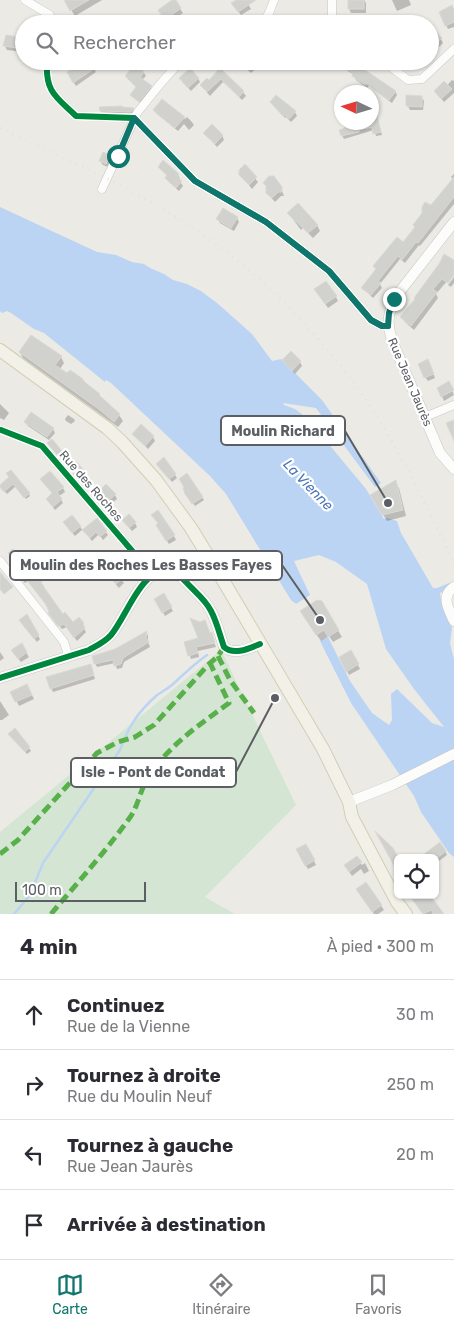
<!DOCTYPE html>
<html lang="fr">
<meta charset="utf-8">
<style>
:root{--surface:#fff;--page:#f7f7f7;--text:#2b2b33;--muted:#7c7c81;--line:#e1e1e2;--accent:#0f766e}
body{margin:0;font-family:Rubik,sans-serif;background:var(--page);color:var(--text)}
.controls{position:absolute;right:15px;bottom:15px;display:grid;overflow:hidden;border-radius:8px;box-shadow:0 1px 4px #0004}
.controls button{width:45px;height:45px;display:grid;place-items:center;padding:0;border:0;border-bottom:1px solid var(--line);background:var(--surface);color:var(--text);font:25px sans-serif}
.compass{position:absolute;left:334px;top:85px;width:45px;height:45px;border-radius:50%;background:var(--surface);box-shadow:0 1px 4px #0004;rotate:274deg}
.scale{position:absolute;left:15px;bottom:12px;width:131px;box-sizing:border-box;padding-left:5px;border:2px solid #5b5e63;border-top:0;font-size:14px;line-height:18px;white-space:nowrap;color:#5b5e63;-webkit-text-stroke:4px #fff;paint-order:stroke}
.stop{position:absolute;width:15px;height:15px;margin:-11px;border:4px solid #0f766e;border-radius:50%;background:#fff}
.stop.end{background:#0f766e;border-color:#fff;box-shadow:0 1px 5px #0008}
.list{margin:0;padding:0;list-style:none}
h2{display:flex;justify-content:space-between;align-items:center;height:65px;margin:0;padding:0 20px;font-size:21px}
h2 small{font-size:16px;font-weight:400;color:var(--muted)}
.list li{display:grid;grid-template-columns:32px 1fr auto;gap:15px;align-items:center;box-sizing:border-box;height:70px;padding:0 20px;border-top:1px solid var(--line)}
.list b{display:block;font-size:19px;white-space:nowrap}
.list p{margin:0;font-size:16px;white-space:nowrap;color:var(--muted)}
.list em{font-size:16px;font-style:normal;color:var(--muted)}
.icon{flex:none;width:28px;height:28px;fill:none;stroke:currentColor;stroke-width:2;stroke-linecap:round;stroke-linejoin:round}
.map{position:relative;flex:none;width:454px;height:914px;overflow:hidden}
.search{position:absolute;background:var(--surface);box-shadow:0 1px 4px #0004;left:15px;right:15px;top:15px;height:55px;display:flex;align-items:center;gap:12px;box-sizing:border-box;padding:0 18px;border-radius:28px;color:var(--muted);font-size:19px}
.sheet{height:345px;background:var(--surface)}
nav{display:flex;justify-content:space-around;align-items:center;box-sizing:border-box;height:70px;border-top:1px solid var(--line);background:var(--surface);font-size:14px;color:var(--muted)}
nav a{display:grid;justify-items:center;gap:2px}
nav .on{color:var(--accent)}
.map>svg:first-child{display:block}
.green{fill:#d4e6d3}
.water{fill:#bbd4f4}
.shadow{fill:#0003}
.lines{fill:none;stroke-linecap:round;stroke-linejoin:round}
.stream{stroke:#bbd4f4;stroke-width:2.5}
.building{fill:#d1d1ce;stroke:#dad9d4}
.minor-casing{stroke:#c7c7c6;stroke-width:9}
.tertiary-casing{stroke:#c7c7c6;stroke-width:11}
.primary-casing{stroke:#d2cdb5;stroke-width:14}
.minor{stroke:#fcfcfb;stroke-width:8}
.tertiary{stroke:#fcfcfb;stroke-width:10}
.primary{stroke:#f2f1e7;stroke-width:12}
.rail{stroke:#e2e2e2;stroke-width:2.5;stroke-dasharray:1 6;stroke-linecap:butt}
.quiet{stroke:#58b04a;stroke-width:5;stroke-dasharray:10 5;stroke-linecap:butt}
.cycleway-casing{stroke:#fff;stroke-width:9}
.cycleway{stroke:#00873e;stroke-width:6}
.route{stroke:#0f766e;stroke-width:6}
.labels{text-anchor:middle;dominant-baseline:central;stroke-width:4.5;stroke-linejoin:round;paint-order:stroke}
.street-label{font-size:12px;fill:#5b5e63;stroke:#fff}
.water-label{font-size:14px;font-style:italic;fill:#4b74bc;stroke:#fff}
.leader{fill:none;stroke:#5b5e63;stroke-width:2}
.callout-dot{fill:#5b5e63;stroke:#fff;stroke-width:2}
.callout{fill:#fff;stroke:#5b5e63;stroke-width:2}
.callout-label{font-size:14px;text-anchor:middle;font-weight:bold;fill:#5b5e63}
</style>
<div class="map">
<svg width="454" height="914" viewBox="0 0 454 914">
<rect width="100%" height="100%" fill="#ebeae5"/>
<polygon class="green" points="221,650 296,805 205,897 235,914 0,914 0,832"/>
<polygon class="water" points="0,207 97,252 116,255 132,262 144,264 150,268 164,274 173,280 187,284 201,291 217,303 252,334 272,361 281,359 322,400 381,483 375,487 316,408 283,403 284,405 295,409 307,418 366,489 384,519 387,518 397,521 401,533 433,588 437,588 449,583 451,587 440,593 442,606 452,628 450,643 454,660 454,857 449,853 421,812 414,796 351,703 320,641 328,637 350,681 372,713 389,725 392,720 391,694 397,689 432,723 444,727 414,689 386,649 367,584 336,562 319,555 294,561 310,595 296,604 291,600 226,494 210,476 111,383 106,380 105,382 44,333 34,329 11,313 7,311 2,313 0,311"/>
<g class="shadow">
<polygon points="65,0 102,0 75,16"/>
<polygon points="174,0 183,13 168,23 162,14"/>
<polygon points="239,0 246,0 251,9 241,15 233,4"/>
<polygon points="349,0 364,0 366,3 366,13 351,13 349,9"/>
<polygon points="392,0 409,0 411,5 397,11"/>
<polygon points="454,12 454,27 448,29 446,25"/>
<polygon points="95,19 101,24 92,24"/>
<polygon points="24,36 24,52 7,50 5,46"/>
<polygon points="441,39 443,43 435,51 430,46"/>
<polygon points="90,61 96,72 76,86 68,73"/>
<polygon points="243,61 263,61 263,62 251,73 244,67 242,63"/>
<polygon points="334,61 350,61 395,91 397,95 392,103 369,86 367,88 356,80 354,75"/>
<polygon points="408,61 419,61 415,67"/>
<polygon points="220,70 243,92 246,96 242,100 223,82 210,96 204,89 202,85 209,82"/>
<polygon points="144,73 146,76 142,80 153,90 141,104 132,95 137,88 128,79"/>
<polygon points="198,78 200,82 191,91 183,82"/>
<polygon points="452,80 454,81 454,93 444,102 438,95"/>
<polygon points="421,97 424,101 423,110 410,110 408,106"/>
<polygon points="162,100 185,119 187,117 191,121 194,125 189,130 184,124 178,131 157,114 155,110"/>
<polygon points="271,102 295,112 297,116 291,122 286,117 285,118"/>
<polygon points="133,109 135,113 133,115 103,114 101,111"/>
<polygon points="377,117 382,135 376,136 374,130 344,139 340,131 372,122 372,118"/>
<polygon points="205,133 222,135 224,140 217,147"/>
<polygon points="109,156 112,160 108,167 103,165 100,161"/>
<polygon points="245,166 258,182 252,189 240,174"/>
<polygon points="159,167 178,175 180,179 179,180 183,186 179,191 169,182 167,178 168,177"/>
<polygon points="454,174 454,204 420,246 419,245 405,263 400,259 380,284 382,288 373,298 363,288 377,271 374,266 403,243 453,180 451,177"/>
<polygon points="279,183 284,196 281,196 275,202 267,193"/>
<polygon points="289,214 317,225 320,231 313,238 303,228 301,230"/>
<polygon points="237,218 239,222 234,231 220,223 218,219"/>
<polygon points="454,262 454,273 436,294 438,298 414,330 405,322 402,317"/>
<polygon points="454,277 454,283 451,287 448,285"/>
<polygon points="318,293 336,297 338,301 328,308"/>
<polygon points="20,352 61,357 64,363 60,369 68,375 82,379 119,415 123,421 118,427 23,358"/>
<polygon points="284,361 300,362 302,366 295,374"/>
<polygon points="430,365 435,378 428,381 425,377"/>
<polygon points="449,383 454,395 444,401 439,389"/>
<polygon points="0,404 9,413 4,420 0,418"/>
<polygon points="68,415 74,419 75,421 71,424 66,421 65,419"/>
<polygon points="25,422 53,429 55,433 49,440 28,426"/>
<polygon points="134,434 153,437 155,441 148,449"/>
<polygon points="51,447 84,473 86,476 80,481"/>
<polygon points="160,467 175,475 177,478 172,482"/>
<polygon points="187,475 204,500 195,506 186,493"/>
<polygon points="10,477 29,494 30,496 26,499 16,486 7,494 2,488"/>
<polygon points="395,482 399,488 406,516 387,521 371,495"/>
<polygon points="63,488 65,492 59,496 63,503 55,510 47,499"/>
<polygon points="99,493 115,495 117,499 110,505"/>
<polygon points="108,508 116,518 114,520 106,510"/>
<polygon points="97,520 108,535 103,540 99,534 92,541 86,534"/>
<polygon points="135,523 137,527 132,531 126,524"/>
<polygon points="80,526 82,530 75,536 67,527"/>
<polygon points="157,526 174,536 176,540 169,544"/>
<polygon points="27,563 41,583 44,586 42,588 63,615 73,623 78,619 86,632 77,641 67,627 62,629 52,617 48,607 28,581 25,583 19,576"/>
<polygon points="116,572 124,583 119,588 113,581"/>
<polygon points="163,595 173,611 165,616 156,600"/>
<polygon points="321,602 342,637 333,642 329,636 321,641 305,618"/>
<polygon points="23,625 33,628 40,639 37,642"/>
<polygon points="147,633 148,636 148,642 150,647 124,662 122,668 117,669 115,663 97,667 95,663"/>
<polygon points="211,634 216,647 198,651 199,657 191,659 186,643"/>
<polygon points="21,645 29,657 21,662 15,655"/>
<polygon points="0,652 4,658 0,661"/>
<polygon points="351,652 360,669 349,675 340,658"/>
<polygon points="91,666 95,679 53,692 51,688"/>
<polygon points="27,685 34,699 19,706 12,692"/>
<polygon points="0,701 9,715 2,720 0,720"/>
<polygon points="12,737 29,748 31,751 27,754"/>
<polygon points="306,845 316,865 308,869 297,850"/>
<polygon points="445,851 447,855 435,864 435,858"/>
<polygon points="356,857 362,865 365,863 369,871 364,874 361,869 352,876 348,870"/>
<polygon points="366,884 384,910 378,914 374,914 358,889"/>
<polygon points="410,895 442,914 435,914 434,912 432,914 424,914"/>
</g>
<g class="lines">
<path class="stream" d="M14,914L30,895L43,863L120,750C129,726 137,713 156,696C161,692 167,689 172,685C184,674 194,664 207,655"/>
</g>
<g class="building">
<polygon points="64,0 89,0 70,11"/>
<polygon points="172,0 176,0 181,8 165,20 158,10"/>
<polygon points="236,0 256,0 238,12 231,3"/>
<rect x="348" y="0" width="16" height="9"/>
<polygon points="452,5 454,10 454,22 445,26 439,12"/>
<polygon points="434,30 442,38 430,49 430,33"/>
<polygon points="6,35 18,37 24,35 24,49 3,46"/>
<polygon points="85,61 91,61 95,68 73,83 67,72"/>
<polygon points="336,61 352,61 396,91 389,100 366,83 365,85 352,76 353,73"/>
<polygon points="135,64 144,72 140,77 152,86 139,102 130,95 136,87 125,76"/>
<polygon points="190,68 199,78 188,88 179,78"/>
<polygon points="220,68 244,91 239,97 221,79 207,92 200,85 207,78 209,80"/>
<polygon points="444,81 452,89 441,99 434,91"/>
<polygon points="276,95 296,111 289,119 284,115 283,116 270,102"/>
<polygon points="406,95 422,96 422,107 406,106"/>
<polygon points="162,99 185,117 175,128 153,110"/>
<polygon points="122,106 122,107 134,108 131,112 100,111 99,107"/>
<polygon points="377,115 381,132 373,134 372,127 359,130 359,132 341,136 339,130 345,128 343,122 372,122 372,117"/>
<polygon points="212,124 223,135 215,144 203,133"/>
<polygon points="103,152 110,155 106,164 99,161"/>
<polygon points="163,160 179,174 177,177 182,181 176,188 165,178 167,175 158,167"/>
<polygon points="245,164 257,177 249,185 239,175 239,170"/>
<polygon points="269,176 274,176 282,187 282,192 278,192 272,198 266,193 266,186 263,183"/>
<polygon points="454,177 454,197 418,243 416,242 402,260 398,256 378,281 381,283 371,295 361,288 376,269 373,266 397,237 403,242 415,227 413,225 422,213 422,207 425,202 431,205"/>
<polygon points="298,203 318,225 308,233 287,213"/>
<polygon points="223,208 238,217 231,228 216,219"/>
<polygon points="444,254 454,260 454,275 448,283 442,279 433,289 437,292 411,326 400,317 415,299 414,298 439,264"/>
<polygon points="326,281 337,296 325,304 314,289"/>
<polygon points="31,335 62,356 55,365 67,373 70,370 83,379 82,380 100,394 99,395 120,414 114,422 100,410 19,352"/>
<polygon points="291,351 301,361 292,371 282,360"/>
<polygon points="428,359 434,374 424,378 418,364"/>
<polygon points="449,381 454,390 441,397 437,388"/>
<polygon points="31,412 54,428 47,437 24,422"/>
<polygon points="454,420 454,441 446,423"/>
<polygon points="141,424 154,436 145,446 132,434"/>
<polygon points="52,439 74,465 77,462 85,472 78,479 47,443"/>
<polygon points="164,457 176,474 169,479 156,464"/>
<polygon points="11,470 30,493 24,498 13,484 4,492 0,487 0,485 9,477 6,473"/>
<polygon points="50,471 64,487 57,492 62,499 53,507 46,499 52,493 40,479"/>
<polygon points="187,473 203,497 192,504 185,494 183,488 184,487 179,479"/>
<polygon points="396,480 403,510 382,515 370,495"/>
<polygon points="106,484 116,494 107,502 98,492"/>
<polygon points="158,510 175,535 166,541 156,525 158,523 151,515"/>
<polygon points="129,514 136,522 129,528 122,520"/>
<polygon points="72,515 81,526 72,533 63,522"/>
<polygon points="97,518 107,531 100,537 96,532 90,538 82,530"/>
<polygon points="13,549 25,563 27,561 42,582 41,583 63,614 65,612 73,622 79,617 84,623 83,624 85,628 74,638 64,624 60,626 58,626 48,613 49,611 45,603 25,578 22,580 16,572 20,568 8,553"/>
<polygon points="116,570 123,578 116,584 109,576"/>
<polygon points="0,572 13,587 4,594 0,589"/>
<polygon points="164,593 172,607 162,613 154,599"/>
<polygon points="317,600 322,601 339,630 328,637 324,630 316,635 300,611"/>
<polygon points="27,614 39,635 34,639 19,620"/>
<polygon points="190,618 200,622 205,620 210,633 212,632 215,643 196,647 198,653 188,656 184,642 198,638"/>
<polygon points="147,631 146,638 149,642 123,658 121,664 114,666 113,660 94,664 92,656 115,649"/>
<polygon points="22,643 27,652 18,659 11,650"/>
<polygon points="351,650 359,664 346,672 339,657"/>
<polygon points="91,664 94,675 50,689 46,677"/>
<polygon points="27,684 32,695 15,702 10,692"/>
<polygon points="15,728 30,747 25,752 8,734"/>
<polygon points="375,831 393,848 398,857 398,873"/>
<polygon points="440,842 446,851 437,858 419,858"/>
<polygon points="306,844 315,860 305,866 296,849"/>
<polygon points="357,856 362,862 349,872 344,865"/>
<polygon points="366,882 382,905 372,912 356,889"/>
<polygon points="409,895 430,895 444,914 434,914 431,910 423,914"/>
</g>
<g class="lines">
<g class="minor-casing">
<g id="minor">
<polyline points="25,0 50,15 50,24"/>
<polyline points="332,0 332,18 334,24"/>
<polyline points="262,24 269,13 274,0"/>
<path d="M47,61C45,92 56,97 76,116L134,118L195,181L266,222L329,271L371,320L382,326H388"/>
<polyline points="383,61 408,80 422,79 454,49"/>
<polyline points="102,189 137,113 161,83 181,61"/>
<polyline points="425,417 454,405"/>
<polyline points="1,430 42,446 152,574"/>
<polyline points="0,561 64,642 68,655"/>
</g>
</g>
<g class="tertiary-casing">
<g id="tertiary">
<path d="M454,222L394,299C387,318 387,325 393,343L440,453L454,469"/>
<path d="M454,587C440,596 449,610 454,621"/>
<path d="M0,678L89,650C96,646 105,642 111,635C129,614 150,543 186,582C194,591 206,600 211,611C217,622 220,636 224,647C234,656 250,648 260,644"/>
<polyline points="349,802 392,785 454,754"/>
</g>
</g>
<g class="primary-casing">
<polyline id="primary" points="0,350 107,428 122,442 156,480 191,528 224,582 323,749 349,802 352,817 397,902 406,914"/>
</g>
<use href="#minor" class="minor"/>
<use href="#tertiary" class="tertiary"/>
<use href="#primary" class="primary"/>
<path class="rail" d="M0,128C59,156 120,182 176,217C253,265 319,331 370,406C403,455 428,510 454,563"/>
<g class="quiet">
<polyline points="218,656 230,680 254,713"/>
<polyline points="0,854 18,840 97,753 118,742 135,737 154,725 208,665 218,656 224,647"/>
<path d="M51,914C78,882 107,850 131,816C138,805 140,792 146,781C165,748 199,725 229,703L210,663"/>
</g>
<g class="cycleway-casing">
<g id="cycleway">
<path d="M47,61C45,92 56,97 76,116L134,118L195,181L266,222L329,271L371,320L382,326H388"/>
<polyline points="1,430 42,446 152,574"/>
<path d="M0,678L89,650C96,646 105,642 111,635C129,614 150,543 186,582C194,591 206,600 211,611C217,622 220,636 224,647C234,656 250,648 260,644"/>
</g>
</g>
<use href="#cycleway" class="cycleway"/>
</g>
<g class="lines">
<polyline class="route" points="118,156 134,118 195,181 266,222 329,271 371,320 382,326 388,326 389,313 394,299"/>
</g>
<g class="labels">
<g class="street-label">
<text transform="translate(410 382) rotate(67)">Rue Jean Jaurès</text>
<text transform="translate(91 486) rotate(49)">Rue des Roches</text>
</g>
<g class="water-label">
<text transform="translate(308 485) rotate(46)">La Vienne</text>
</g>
</g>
<path class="leader" d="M388 503L345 431M320 620L282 565M275 698L236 772"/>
<g class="callout-dot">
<circle cx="388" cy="503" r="5"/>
<circle cx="320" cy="620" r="5"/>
<circle cx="275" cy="698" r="5"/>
</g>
<g class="callout">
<rect x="221" y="416" width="124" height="29" rx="5"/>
<rect x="10" y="551" width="272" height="29" rx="5"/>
<rect x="71" y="758" width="165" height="29" rx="5"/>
</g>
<g class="callout-label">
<text x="283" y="436">Moulin Richard</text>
<text x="146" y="570">Moulin des Roches Les Basses Fayes</text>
<text x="153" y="777">Isle - Pont de Condat</text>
</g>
</svg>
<div class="controls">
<button><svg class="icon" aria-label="locate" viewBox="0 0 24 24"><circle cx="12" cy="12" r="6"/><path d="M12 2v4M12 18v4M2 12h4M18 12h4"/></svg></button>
</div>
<svg class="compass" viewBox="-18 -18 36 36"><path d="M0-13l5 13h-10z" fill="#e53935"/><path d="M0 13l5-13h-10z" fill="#7c7c81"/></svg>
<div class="scale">100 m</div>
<div class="stop" style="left:118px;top:156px"></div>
<div class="stop end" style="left:394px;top:299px"></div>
<div class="search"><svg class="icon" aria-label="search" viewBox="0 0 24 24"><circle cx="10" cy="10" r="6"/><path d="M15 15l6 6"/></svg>Rechercher</div>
</div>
<section class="sheet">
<h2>4 min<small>À pied · 300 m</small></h2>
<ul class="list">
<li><svg class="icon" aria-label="ahead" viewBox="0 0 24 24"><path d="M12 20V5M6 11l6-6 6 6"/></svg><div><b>Continuez</b><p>Rue de la Vienne</p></div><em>30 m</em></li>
<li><svg class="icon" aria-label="right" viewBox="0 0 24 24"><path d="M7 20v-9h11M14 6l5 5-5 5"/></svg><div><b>Tournez à droite</b><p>Rue du Moulin Neuf</p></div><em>250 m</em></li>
<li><svg class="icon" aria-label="left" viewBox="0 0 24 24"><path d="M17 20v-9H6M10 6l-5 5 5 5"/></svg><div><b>Tournez à gauche</b><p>Rue Jean Jaurès</p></div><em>20 m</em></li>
<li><svg class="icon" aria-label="arrive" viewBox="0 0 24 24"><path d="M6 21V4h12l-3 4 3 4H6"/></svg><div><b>Arrivée à destination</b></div></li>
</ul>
</section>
<nav>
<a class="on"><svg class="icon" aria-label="map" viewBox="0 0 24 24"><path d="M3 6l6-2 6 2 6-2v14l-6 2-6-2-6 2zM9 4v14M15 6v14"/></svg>Carte</a>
<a><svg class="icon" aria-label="directions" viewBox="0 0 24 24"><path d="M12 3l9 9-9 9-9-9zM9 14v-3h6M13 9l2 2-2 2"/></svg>Itinéraire</a>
<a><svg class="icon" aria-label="saved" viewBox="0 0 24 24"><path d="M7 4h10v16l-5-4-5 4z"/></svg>Favoris</a>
</nav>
